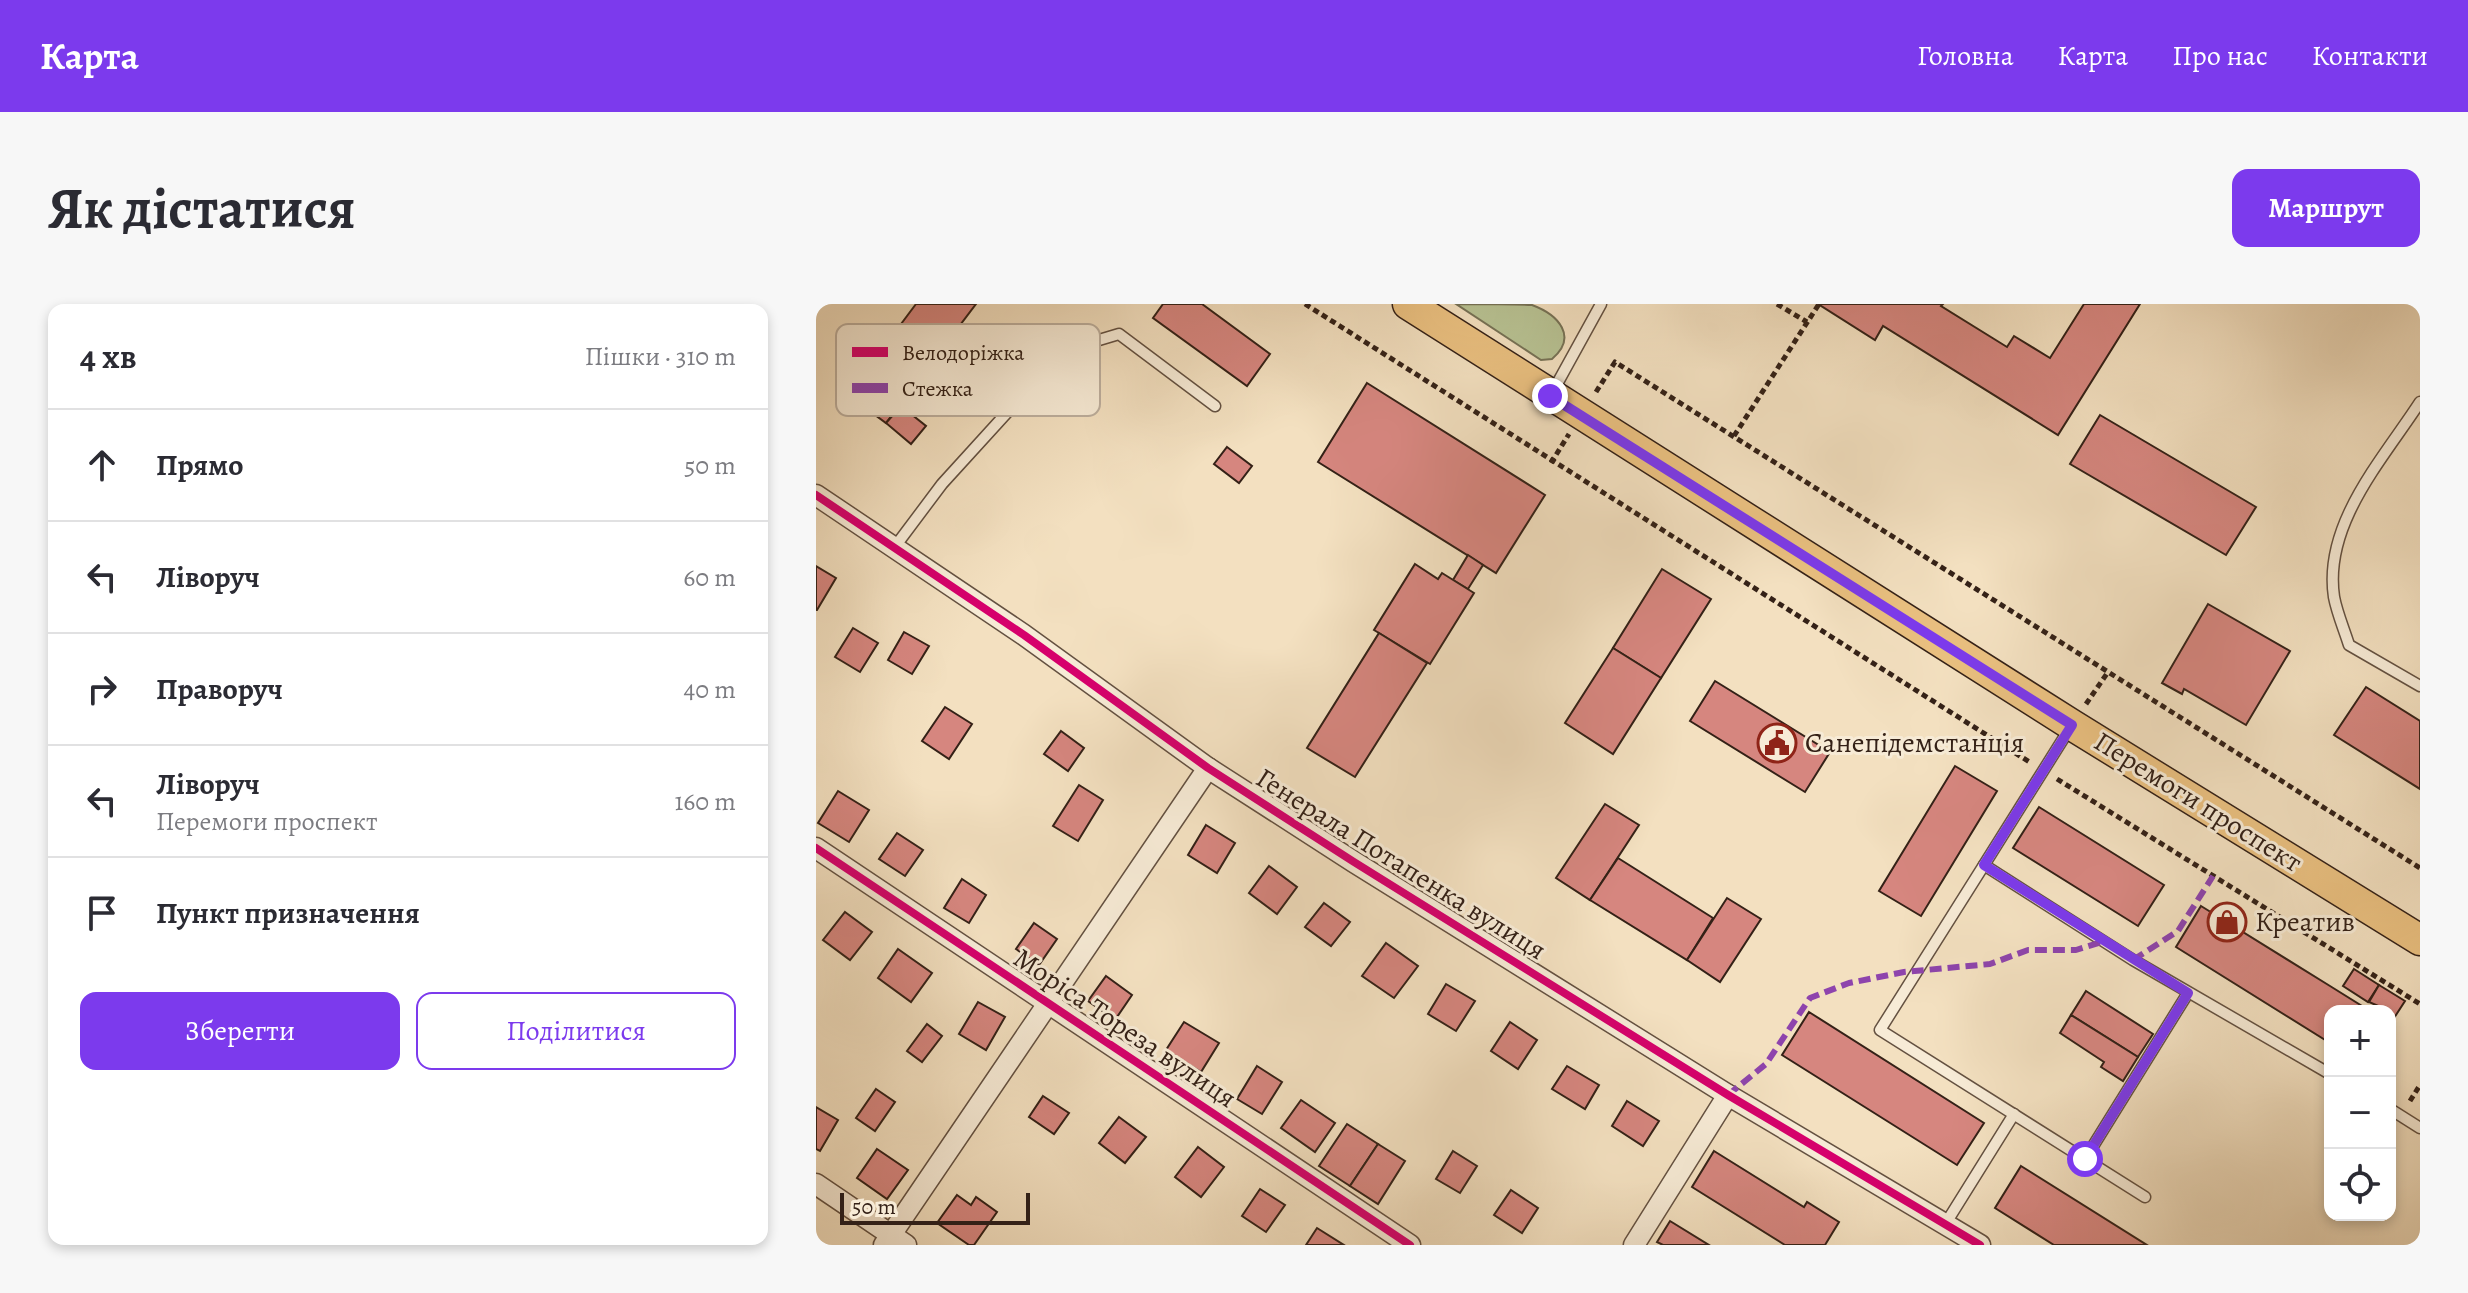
<!DOCTYPE html>
<html lang="uk">
<meta charset="utf-8">
<style>
:root{--surface:#fff;--page:#f7f7f7;--text:#2b2b33;--muted:#7c7c81;--line:#e1e1e2;--accent:#7c3aed}
body{margin:0;font-family:Alegreya,serif;background:var(--page);color:var(--text)}
.controls{position:absolute;right:24px;bottom:24px;display:grid;overflow:hidden;border-radius:16px;box-shadow:0 4px 12px #0003}
.controls button{width:72px;height:72px;display:grid;place-items:center;padding:0;border:0;border-bottom:2px solid var(--line);background:var(--surface);color:var(--text);font:40px sans-serif}
.scale{position:absolute;left:24px;bottom:20px;width:190px;box-sizing:border-box;padding-left:8px;border:4px solid #342117;border-top:0;font-size:22px;line-height:28px;white-space:nowrap;color:#342117;-webkit-text-stroke:6px #f7ebd6;paint-order:stroke}
.stop{position:absolute;width:24px;height:24px;margin:-18px;border:6px solid #7c3aed;border-radius:50%;background:#fff}
.stop.end{background:#7c3aed;border-color:#fff;box-shadow:0 2px 8px #0008}
.list{margin:0;padding:0;list-style:none}
h2{display:flex;justify-content:space-between;align-items:center;height:104px;margin:0;padding:0 32px;font-size:34px}
h2 small{font-size:26px;font-weight:400;color:var(--muted)}
.list li{display:grid;grid-template-columns:52px 1fr auto;gap:24px;align-items:center;box-sizing:border-box;height:112px;padding:0 32px;border-top:2px solid var(--line)}
.list b{display:block;font-size:30px;white-space:nowrap}
.list p{margin:0;font-size:26px;white-space:nowrap;color:var(--muted)}
.list em{font-size:26px;font-style:normal;color:var(--muted)}
.actions{display:flex;gap:16px;padding:24px 32px}
.actions a{flex:1;padding:18px 0;border:2px solid var(--accent);border-radius:16px;text-align:center;font-size:28px;color:var(--accent)}
.actions .main{background:var(--accent);color:#fff}
.icon{flex:none;width:44px;height:44px;fill:none;stroke:currentColor;stroke-width:2;stroke-linecap:round;stroke-linejoin:round}
.map{position:relative;flex:none;width:1604px;height:941px;overflow:hidden;border-radius:16px}
header{display:flex;align-items:center;gap:48px;box-sizing:border-box;height:112px;padding:0 40px;background:var(--accent);color:#fff}
header strong{font-size:38px}
nav{display:flex;gap:44px;margin-inline-start:auto;font-size:28px}
.intro{display:flex;align-items:center;justify-content:space-between;box-sizing:border-box;height:192px;padding:0 48px}
h1{margin:0;font-size:56px}
.button{padding:20px 36px;border-radius:16px;background:var(--accent);color:#fff;font-size:28px;font-weight:700}
main{display:flex;gap:48px;padding:0 48px}
aside{flex:1;background:var(--surface);border-radius:16px;box-shadow:0 4px 12px #0003}
.map>svg:first-child{display:block}
.green{fill:#b8c394;stroke:#767256;stroke-width:2}
.building{fill:#d6867f;stroke:#342117;stroke-width:2}
.lines{fill:none;stroke-linecap:round;stroke-linejoin:round}
.service-casing{stroke:#645141;stroke-width:13}
.minor-casing{stroke:#645141;stroke-width:23}
.primary-casing{stroke:#342117;stroke-width:33}
.path{stroke:#342117;stroke-width:5;stroke-dasharray:6 4;stroke-linecap:butt}
.service{stroke:#f7ebd6;stroke-width:10}
.minor{stroke:#f7ebd6;stroke-width:20}
.primary{stroke:#eac080;stroke-width:30}
.quiet{stroke:#8e44ad;stroke-width:6;stroke-dasharray:12 6;stroke-linecap:butt}
.cycleway-casing{stroke:#f7ebd6;stroke-width:13}
.cycleway{stroke:#d6006c;stroke-width:8}
.route{stroke:#7c3aed;stroke-width:10}
.labels{text-anchor:middle;dominant-baseline:central;stroke-width:6;stroke-linejoin:round;paint-order:stroke}
.poi-label{font-size:28px;fill:#342117;stroke:#f7ebd6;text-anchor:start}
.street-label{font-size:28px;fill:#342117;stroke:#f7ebd6}
.key{fill:#f7ebd6;stroke:#bcae9d;stroke-width:2}
.key-label{font-size:22px;fill:#342117}
</style>
<header>
<strong>Карта</strong>
<nav><a>Головна</a><a>Карта</a><a>Про нас</a><a>Контакти</a></nav>
</header>
<div class="intro"><h1>Як дістатися</h1><a class="button">Маршрут</a></div>
<main>
<aside>
<h2>4 хв<small>Пішки · 310 m</small></h2>
<ul class="list">
<li><svg class="icon" aria-label="ahead" viewBox="0 0 24 24"><path d="M12 20V5M6 11l6-6 6 6"/></svg><div><b>Прямо</b></div><em>50 m</em></li>
<li><svg class="icon" aria-label="left" viewBox="0 0 24 24"><path d="M17 20v-9H6M10 6l-5 5 5 5"/></svg><div><b>Ліворуч</b></div><em>60 m</em></li>
<li><svg class="icon" aria-label="right" viewBox="0 0 24 24"><path d="M7 20v-9h11M14 6l5 5-5 5"/></svg><div><b>Праворуч</b></div><em>40 m</em></li>
<li><svg class="icon" aria-label="left" viewBox="0 0 24 24"><path d="M17 20v-9H6M10 6l-5 5 5 5"/></svg><div><b>Ліворуч</b><p>Перемоги проспект</p></div><em>160 m</em></li>
<li><svg class="icon" aria-label="arrive" viewBox="0 0 24 24"><path d="M6 21V4h12l-3 4 3 4H6"/></svg><div><b>Пункт призначення</b></div></li>
</ul>
<div class="actions"><a class="main">Зберегти</a><a>Поділитися</a></div>
</aside>
<div class="map">
<svg width="1604" height="941" viewBox="0 0 1604 941">
<rect width="100%" height="100%" fill="#f3e0c0"/>
<filter id="stains"><feTurbulence type="fractalNoise" baseFrequency=".0025" numOctaves="4"/><feColorMatrix values="0 0 0 0 .2 0 0 0 0 .09 0 0 0 0 .02 0 0 0 .5 -.17"/></filter>
<radialGradient id="worn" r=".72"><stop offset=".6" stop-color="#630" stop-opacity="0"/><stop offset="1" stop-color="#630" stop-opacity=".3"/></radialGradient>
<path class="green" d="M640,0C659,0 700,0 716,1C743,11 762,33 736,55L725,56Z"/>
<g class="building">
<polygon points="100,0 160,0 70,119 32,91"/>
<polygon points="347,0 386,0 454,50 431,82 337,14"/>
<polygon points="1002,0 1127,0 1125,2 1191,43 1198,32 1234,54 1268,0 1324,0 1242,131 1067,22 1059,36"/>
<polygon points="551,79 729,191 680,269 502,158"/>
<polygon points="85,102 110,122 95,140 70,119"/>
<polygon points="1284,111 1440,203 1410,251 1254,160"/>
<polygon points="411,143 436,162 423,179 398,160"/>
<polygon points="652,251 667,261 652,285 637,276"/>
<polygon points="599,260 622,275 626,269 658,289 614,360 558,326"/>
<polygon points="0,262 20,274 1,306 0,306"/>
<polygon points="846,265 895,295 845,374 797,344"/>
<polygon points="1392,300 1474,347 1430,421 1368,385 1366,390 1346,379"/>
<polygon points="37,324 62,339 44,368 19,353"/>
<polygon points="88,328 113,342 96,370 72,356"/>
<polygon points="563,329 611,359 539,473 491,444"/>
<polygon points="797,344 845,374 797,450 749,419"/>
<polygon points="899,377 1014,448 989,488 874,417"/>
<polygon points="1550,383 1604,417 1604,485 1518,431"/>
<polygon points="129,403 156,420 133,455 106,437"/>
<polygon points="245,427 268,444 252,467 228,450"/>
<polygon points="1139,462 1181,487 1105,612 1063,587"/>
<polygon points="263,481 287,496 262,537 237,522"/>
<polygon points="22,487 53,506 33,538 2,519"/>
<polygon points="789,500 823,521 774,596 740,574"/>
<polygon points="1223,503 1348,581 1322,622 1197,544"/>
<polygon points="390,521 419,539 401,569 372,551"/>
<polygon points="81,529 107,546 89,572 63,555"/>
<polygon points="802,554 897,614 871,656 774,596"/>
<polygon points="453,562 481,583 461,610 433,589"/>
<polygon points="146,575 170,591 153,619 128,604"/>
<polygon points="911,594 945,615 904,678 871,656"/>
<polygon points="508,599 534,618 515,642 489,623"/>
<polygon points="1385,602 1514,682 1554,707 1514,707 1514,739 1360,643"/>
<polygon points="29,608 56,628 34,656 7,636"/>
<polygon points="218,619 241,635 223,661 200,645"/>
<polygon points="570,639 602,662 578,694 546,672"/>
<polygon points="82,645 116,669 95,698 62,674"/>
<polygon points="1538,665 1563,681 1552,698 1527,682"/>
<polygon points="290,672 316,691 299,716 272,697"/>
<polygon points="630,680 659,697 640,727 612,710"/>
<polygon points="1563,681 1589,697 1578,714 1574,707 1553,698"/>
<polygon points="1270,687 1337,730 1322,753 1255,711"/>
<polygon points="162,698 189,713 170,746 143,730"/>
<polygon points="993,708 1168,819 1141,861 966,751"/>
<polygon points="1255,711 1322,753 1307,777 1285,763 1288,758 1244,729"/>
<polygon points="368,718 403,739 385,768 350,746"/>
<polygon points="694,718 721,736 702,765 675,747"/>
<polygon points="111,720 126,732 106,758 91,747"/>
<polygon points="441,762 466,778 446,810 421,795"/>
<polygon points="751,762 783,781 769,805 736,785"/>
<polygon points="60,785 79,798 59,827 40,814"/>
<polygon points="227,792 253,809 238,830 213,813"/>
<polygon points="485,796 519,819 499,848 465,824"/>
<polygon points="811,797 843,817 827,842 796,822"/>
<polygon points="0,803 22,816 4,847 0,845"/>
<polygon points="303,813 330,833 309,859 283,839"/>
<polygon points="531,820 562,840 534,882 503,862"/>
<polygon points="562,840 589,857 562,900 534,882"/>
<polygon points="382,843 408,863 385,893 359,873"/>
<polygon points="61,845 92,866 71,895 41,874"/>
<polygon points="637,847 661,862 644,889 620,875"/>
<polygon points="898,847 988,903 991,898 1023,918 1009,941 969,941 876,883"/>
<polygon points="1205,862 1331,941 1238,941 1179,904"/>
<polygon points="444,885 469,901 450,928 426,912"/>
<polygon points="695,886 722,904 706,929 678,911"/>
<polygon points="141,891 155,901 160,893 181,908 158,941 153,941 121,919"/>
<polygon points="854,917 893,941 847,941 841,938"/>
<polygon points="501,924 528,941 490,941"/>
</g>
<g class="lines">
<g class="service-casing">
<g id="service">
<polyline points="143,50 203,96"/>
<polyline points="736,89 785,0"/>
<path d="M1604,98C1567,155 1507,220 1518,293C1521,309 1528,325 1533,341L1604,382"/>
<polyline points="78,244 126,180 207,91 245,56 273,39 303,30 399,102"/>
<polyline points="1168,561 1254,424"/>
<polyline points="1574,805 1604,824"/>
<polyline points="1269,855 1372,689"/>
<polyline points="1329,893 1064,726 1168,561 1317,656 1514,770"/>
<polyline points="1130,919 1198,810"/>
</g>
</g>
<g class="minor-casing">
<g id="minor">
<polyline points="0,191 208,331 392,464 538,558 912,791 1164,941"/>
<polyline points="0,544 594,941"/>
<polyline points="0,880 90,941"/>
<polyline points="68,941 392,464"/>
<polyline points="818,941 912,791"/>
</g>
</g>
<g class="primary-casing">
<polyline id="primary" points="592,0 1256,421 1604,636"/>
</g>
<g class="path">
<polyline points="489,0 1215,459"/>
<polyline points="961,0 991,18"/>
<polyline points="780,88 799,58 1604,564"/>
<polyline points="918,132 1003,0"/>
<polyline points="735,159 753,130"/>
<polyline points="1270,400 1292,368"/>
<polyline points="1241,475 1604,700"/>
<polyline points="1594,797 1604,781"/>
</g>
<use href="#service" class="service"/>
<use href="#minor" class="minor"/>
<use href="#primary" class="primary"/>
<g class="quiet">
<polyline points="1317,656 1362,627 1397,572"/>
<polyline points="912,791 950,760 994,694 1033,679 1088,668 1174,660 1212,646 1260,646 1286,638"/>
</g>
<g class="cycleway-casing">
<g id="cycleway">
<polyline points="0,191 208,331 392,464 538,558 912,791 1164,941"/>
<polyline points="0,544 594,941"/>
</g>
</g>
<use href="#cycleway" class="cycleway"/>
</g>
<g class="lines">
<polyline class="route" points="734,92 1256,421 1168,561 1372,689 1269,855"/>
</g>
<defs>
<g id="civic-ring" transform="scale(2)"><circle r="9.5" fill="#f7ebd6" stroke="#8f2418" stroke-width="1.5"/><path d="M-.6-6.5H3V-4.5H.6V-3L4-1V1h2V6H-6V1h2V-1L-.6-3ZM-1.2 2.5V6h2.4V2.5Z" fill="#8f2418"/></g>
<g id="shop-ring" transform="scale(2)"><circle r="9.5" fill="#f7ebd6" stroke="#8f2418" stroke-width="1.5"/><path d="M-5-2.5h2.3a2.7 3.5 0 0 1 5.4 0H5L5.5 6h-11ZM-1.5-2.5h3a1.5 2.3 0 0 0-3 0Z" fill="#8f2418"/></g>
</defs>
<g fill-rule="evenodd">
<use href="#civic-ring" x="961" y="439"/>
<use href="#shop-ring" x="1411" y="618"/>
</g>
<g class="labels">
<g class="poi-label">
<text x="989" y="439">Санепідемстанція</text>
<text x="1439" y="618">Креатив</text>
</g>
<g class="street-label">
<text transform="translate(1382 498) rotate(32)">Перемоги проспект</text>
<text transform="translate(585 560) rotate(32)">Генерала Потапенка вулиця</text>
<text transform="translate(309 724) rotate(34)">Моріса Тореза вулиця</text>
</g>
</g>
<rect x="20" y="20" width="264" height="92" rx="12" class="key"/>
<rect x="36" y="43" width="36" height="10" fill="#d6006c"/>
<rect x="36" y="79" width="36" height="10" fill="#8e44ad"/>
<g class="key-label">
<text x="86" y="56">Велодоріжка</text>
<text x="86" y="92">Стежка</text>
</g>
<rect width="100%" height="100%" filter="url(#stains)"/>
<rect width="100%" height="100%" fill="url(#worn)"/>
</svg>
<div class="controls">
<button>+</button>
<button>−</button>
<button><svg class="icon" aria-label="locate" viewBox="0 0 24 24"><circle cx="12" cy="12" r="6"/><path d="M12 2v4M12 18v4M2 12h4M18 12h4"/></svg></button>
</div>
<div class="scale">50 m</div>
<div class="stop" style="left:1269px;top:855px"></div>
<div class="stop end" style="left:734px;top:92px"></div>
</div>
</main>
